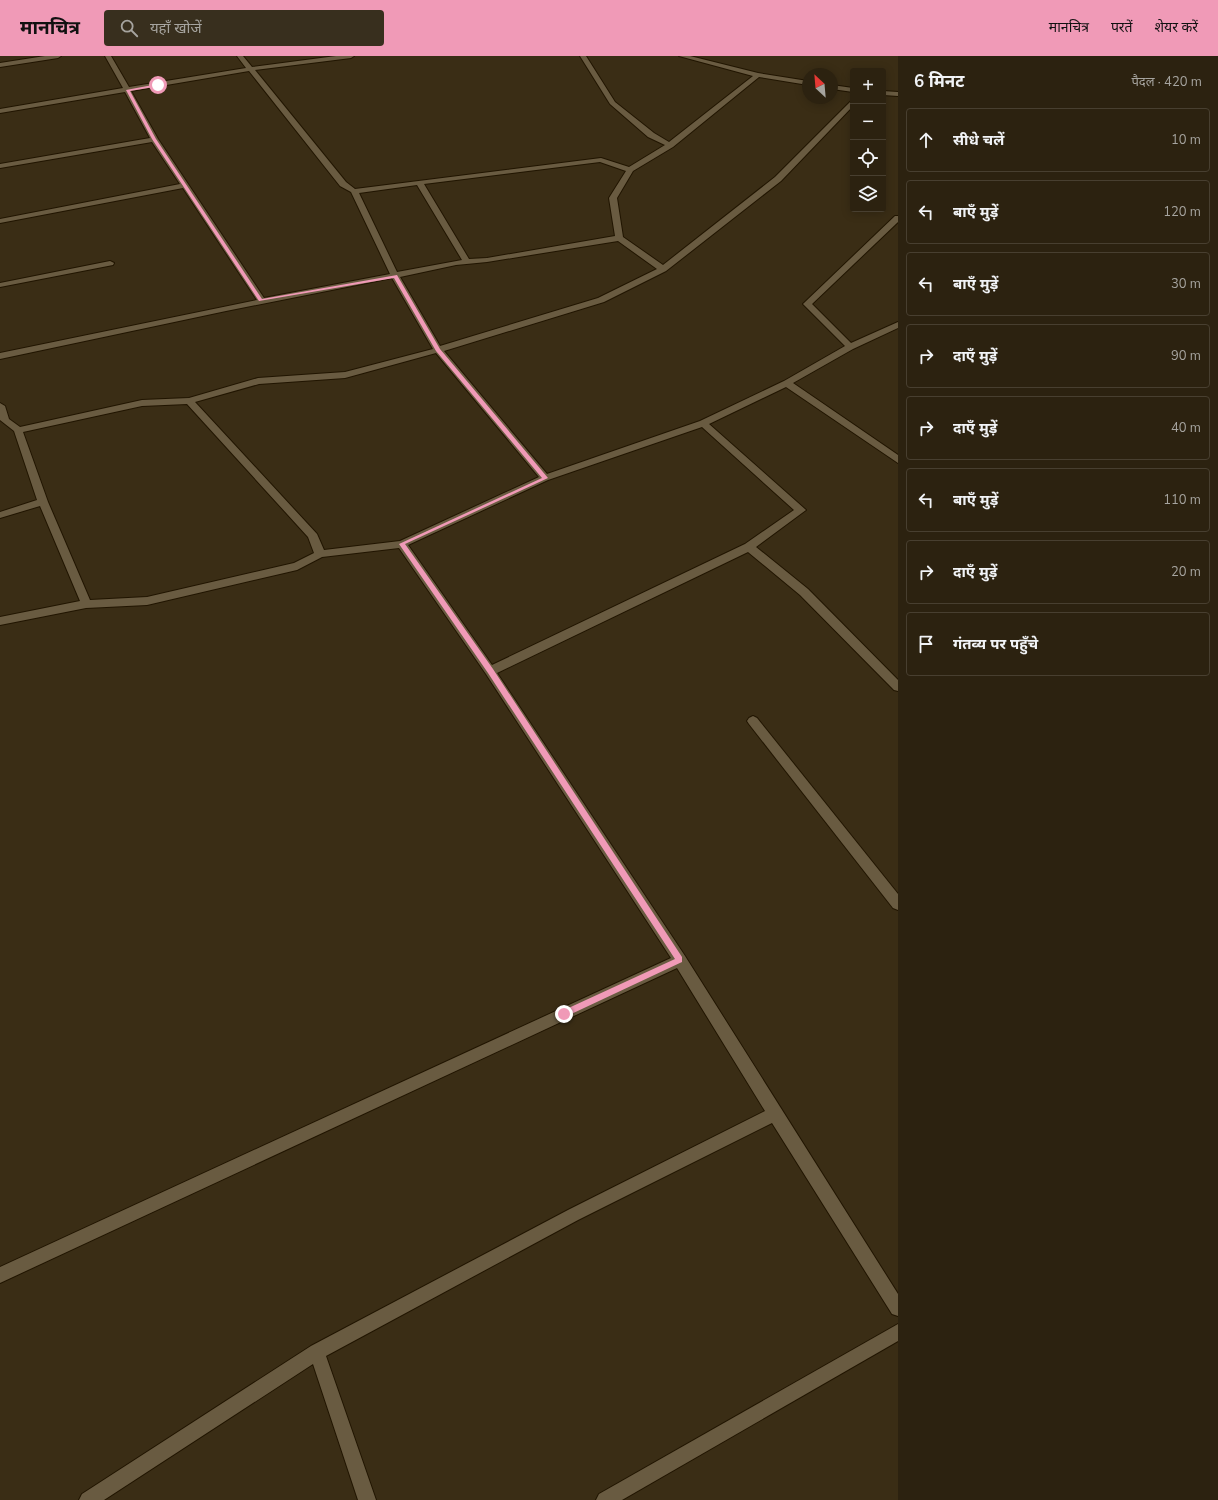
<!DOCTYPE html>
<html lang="hi">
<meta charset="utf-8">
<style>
:root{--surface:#2c2210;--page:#382f1e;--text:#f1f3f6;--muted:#a6a49f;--line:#483f30;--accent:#f09ab7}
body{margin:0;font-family:"Nunito Sans","Noto Sans Devanagari",sans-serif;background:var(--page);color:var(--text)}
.controls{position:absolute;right:12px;top:12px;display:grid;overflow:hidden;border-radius:4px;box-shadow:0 2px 10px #0003}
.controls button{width:36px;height:36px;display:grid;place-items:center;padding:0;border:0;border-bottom:1px solid var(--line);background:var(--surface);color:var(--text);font:20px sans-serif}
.compass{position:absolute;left:802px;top:12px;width:36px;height:36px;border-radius:50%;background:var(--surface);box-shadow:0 2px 10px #0003;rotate:334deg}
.stop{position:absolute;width:12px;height:12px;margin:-9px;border:3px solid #f09ab7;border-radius:50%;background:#fff}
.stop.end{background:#f09ab7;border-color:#fff;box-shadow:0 1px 4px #0008}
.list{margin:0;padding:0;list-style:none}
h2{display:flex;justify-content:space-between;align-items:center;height:52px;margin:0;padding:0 16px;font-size:17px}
h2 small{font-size:13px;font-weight:400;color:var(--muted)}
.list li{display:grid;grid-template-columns:26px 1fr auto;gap:12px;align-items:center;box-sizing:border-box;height:64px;margin:0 8px 8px;padding:0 8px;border:1px solid var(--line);border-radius:4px}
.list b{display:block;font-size:15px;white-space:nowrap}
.list em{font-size:13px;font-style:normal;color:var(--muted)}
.icon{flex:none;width:22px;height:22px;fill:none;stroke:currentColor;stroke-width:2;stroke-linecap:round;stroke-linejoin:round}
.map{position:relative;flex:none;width:898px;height:1444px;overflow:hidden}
header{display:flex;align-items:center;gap:24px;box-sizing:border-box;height:56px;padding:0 20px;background:var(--accent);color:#111}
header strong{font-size:19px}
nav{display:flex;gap:22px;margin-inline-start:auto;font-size:14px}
.search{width:280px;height:36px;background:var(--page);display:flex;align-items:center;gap:10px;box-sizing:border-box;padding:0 14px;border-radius:4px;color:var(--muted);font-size:15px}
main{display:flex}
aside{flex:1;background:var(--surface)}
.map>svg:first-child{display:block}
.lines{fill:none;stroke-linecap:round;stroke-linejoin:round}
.minor-casing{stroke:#211500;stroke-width:2}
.minor{fill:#695b41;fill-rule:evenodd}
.route{fill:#f09ab7}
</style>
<header>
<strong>मानचित्र</strong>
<div class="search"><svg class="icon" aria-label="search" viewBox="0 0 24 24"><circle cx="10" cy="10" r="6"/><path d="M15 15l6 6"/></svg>यहाँ खोजें</div>
<nav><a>मानचित्र</a><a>परतें</a><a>शेयर करें</a></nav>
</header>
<main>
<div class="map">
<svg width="898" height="1444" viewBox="0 0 898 1444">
<rect width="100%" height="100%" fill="#3a2d15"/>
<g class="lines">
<g class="minor-casing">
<g id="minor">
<polygon points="45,0 61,0 58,2 0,11 0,7"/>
<path d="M105,0H111L129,31L246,12L237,0H243L252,11L336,0H354L351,2L255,14L346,126L355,133L601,102L629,111L665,89L648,81L610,48L580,0H586L615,46L654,77L669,86L753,20L679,0H690L758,17L808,25V29L759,21L673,91L633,115L617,142L623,181L663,209L775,121L851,45L853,44V50L781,125L666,215L604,246L444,295L547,418L700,365L784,325L845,290L803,248L895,160H898V166L812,248L851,287L898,266V272L853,293L793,327L898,399V407L786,331L709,368L806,454L756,491L808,533L898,624V635L894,634L800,539L748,496L497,617L685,900L898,1238V1260L892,1258L772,1067L578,1164L326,1300L376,1444H358L313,1308L104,1444H79L82,1438L311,1290L568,1154L765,1055L677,912L0,1227V1211L671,902L486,618L399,492L322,501L297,514L147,549L86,552L0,569V561L80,545L40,450L0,462V456L37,444L14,375L0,364V347L5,350L9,363L20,371L142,344L189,342L258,322L345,316L433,293L392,222L226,255L0,303V297L257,244L183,132L0,167V163L180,128L152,86L0,112V108L150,82L125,36L0,57V53L123,32ZM249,15L340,130L351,136L390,218L264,242L158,83L131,35ZM600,106L626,115L609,142L615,180L487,202L469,203L424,128ZM417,129L462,204L397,216L359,137ZM618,185L657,213L598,242L440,290L400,221L456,209L487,206ZM436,297L539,421L400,485L324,494L317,478L195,346L259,328L345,322ZM187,348L308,481L314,497L294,507L147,541L90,544L48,446L23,376L142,350ZM702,371L794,454L745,488L492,609L408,489L548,424Z"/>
<polygon points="832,29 853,32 853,36 832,33"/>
<polygon points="883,35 898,36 898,40 883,39"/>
<polygon points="110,205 114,207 113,209 0,231 0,227"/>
<polygon points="753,660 757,662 898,838 898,854 893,852 749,668 747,665 749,662"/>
<polygon points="898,1268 898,1285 622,1444 596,1444 599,1438"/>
</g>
</g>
<use href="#minor" class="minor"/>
</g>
<polygon class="route" points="158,28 160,30 130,35 156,83 262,243 397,219 440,293 548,422 405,488 493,613 682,901 682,906 567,960 562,960 562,955 675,903 488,617 399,488 542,422 436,295 394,222 259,245 152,83 126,34"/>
</svg>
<div class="controls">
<button>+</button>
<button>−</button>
<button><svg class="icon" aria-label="locate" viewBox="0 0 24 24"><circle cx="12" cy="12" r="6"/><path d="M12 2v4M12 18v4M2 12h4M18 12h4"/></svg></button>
<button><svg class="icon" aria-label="layers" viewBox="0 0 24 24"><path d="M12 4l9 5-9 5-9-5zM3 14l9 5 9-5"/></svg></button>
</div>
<svg class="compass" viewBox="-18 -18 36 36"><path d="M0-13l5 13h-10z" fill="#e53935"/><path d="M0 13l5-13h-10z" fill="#a6a49f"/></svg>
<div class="stop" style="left:158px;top:29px"></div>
<div class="stop end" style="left:564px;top:958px"></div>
</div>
<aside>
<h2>6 मिनट<small>पैदल · 420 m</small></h2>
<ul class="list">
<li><svg class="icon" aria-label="ahead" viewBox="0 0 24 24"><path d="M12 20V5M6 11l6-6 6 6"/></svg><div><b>सीधे चलें</b></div><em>10 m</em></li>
<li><svg class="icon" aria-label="left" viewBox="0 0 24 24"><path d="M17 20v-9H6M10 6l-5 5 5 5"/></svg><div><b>बाएँ मुड़ें</b></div><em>120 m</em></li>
<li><svg class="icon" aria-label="left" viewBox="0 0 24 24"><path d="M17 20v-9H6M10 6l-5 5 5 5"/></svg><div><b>बाएँ मुड़ें</b></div><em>30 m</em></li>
<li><svg class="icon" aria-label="right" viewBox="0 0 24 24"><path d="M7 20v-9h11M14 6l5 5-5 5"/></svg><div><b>दाएँ मुड़ें</b></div><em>90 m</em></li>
<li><svg class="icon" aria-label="right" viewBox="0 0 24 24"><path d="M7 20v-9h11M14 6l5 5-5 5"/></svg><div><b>दाएँ मुड़ें</b></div><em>40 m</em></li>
<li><svg class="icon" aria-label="left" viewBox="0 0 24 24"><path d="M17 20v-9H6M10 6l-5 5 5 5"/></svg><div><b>बाएँ मुड़ें</b></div><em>110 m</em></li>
<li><svg class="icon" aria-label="right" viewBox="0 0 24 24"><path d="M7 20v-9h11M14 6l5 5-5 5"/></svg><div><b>दाएँ मुड़ें</b></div><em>20 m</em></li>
<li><svg class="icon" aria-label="arrive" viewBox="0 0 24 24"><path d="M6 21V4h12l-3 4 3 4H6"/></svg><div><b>गंतव्य पर पहुँचे</b></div></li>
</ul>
</aside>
</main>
